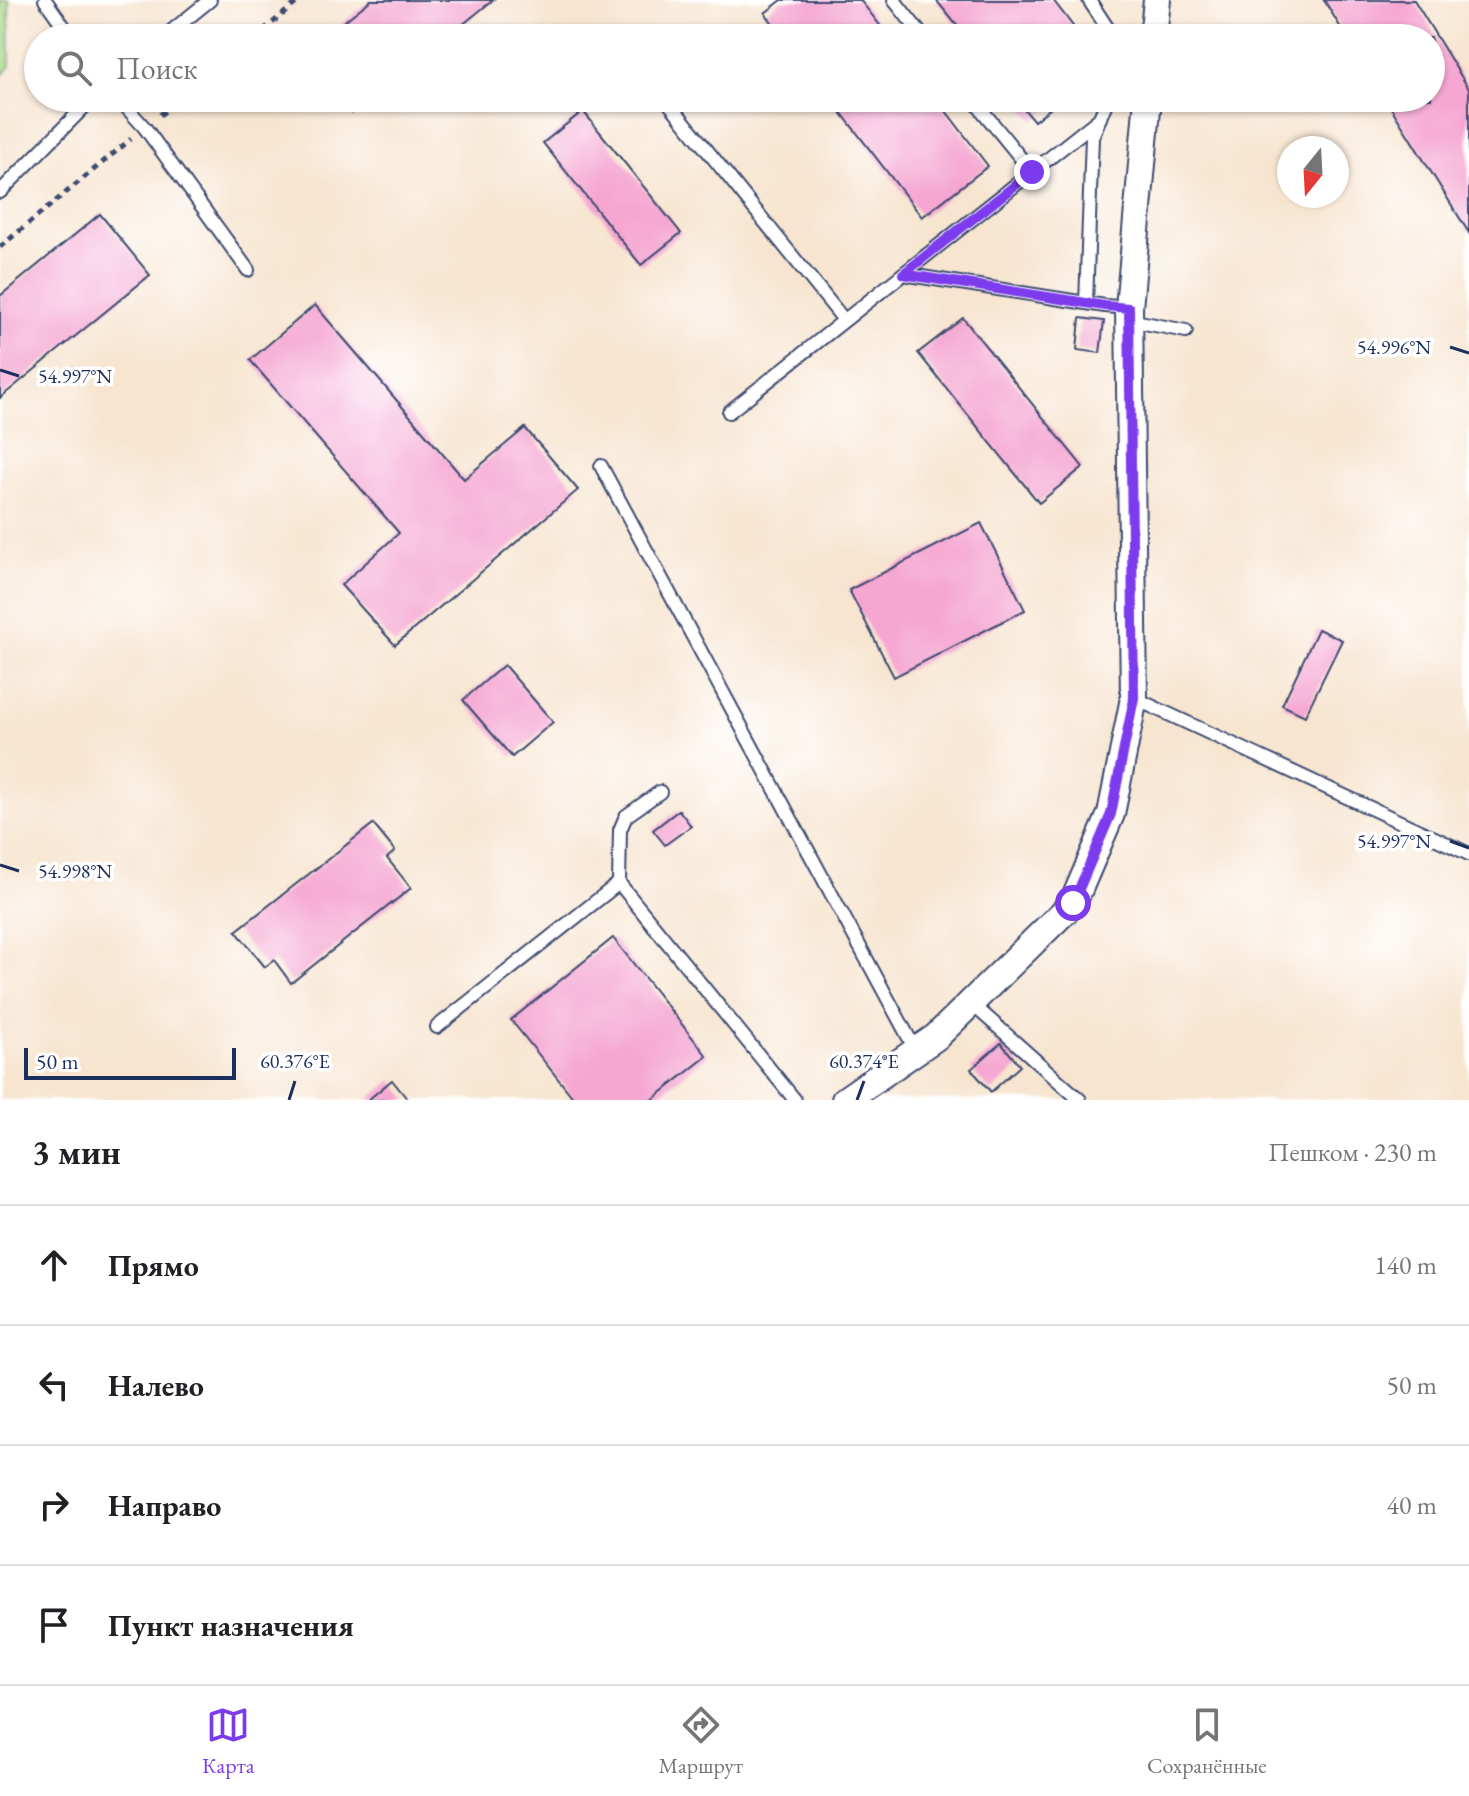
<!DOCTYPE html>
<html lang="ru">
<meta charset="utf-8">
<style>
:root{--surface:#fff;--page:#f6f6f6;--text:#202124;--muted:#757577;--line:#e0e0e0;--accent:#7c3aed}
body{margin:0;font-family:"EB Garamond",serif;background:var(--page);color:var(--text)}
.compass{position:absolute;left:1277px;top:136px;width:72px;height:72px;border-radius:50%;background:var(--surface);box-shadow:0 2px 6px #0004;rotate:198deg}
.scale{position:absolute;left:24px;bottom:20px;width:212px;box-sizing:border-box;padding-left:8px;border:4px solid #1b2f5e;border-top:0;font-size:22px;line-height:28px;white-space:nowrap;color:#1b2f5e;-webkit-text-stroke:6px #fff;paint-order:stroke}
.stop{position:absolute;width:24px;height:24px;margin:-18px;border:6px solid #7c3aed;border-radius:50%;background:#fff}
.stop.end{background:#7c3aed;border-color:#fff;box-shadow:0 2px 8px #0008}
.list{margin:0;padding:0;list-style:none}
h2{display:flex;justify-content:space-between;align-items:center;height:104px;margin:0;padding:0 32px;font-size:34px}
h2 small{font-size:26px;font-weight:400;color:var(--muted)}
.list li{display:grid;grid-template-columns:52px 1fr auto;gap:24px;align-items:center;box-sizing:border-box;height:120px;padding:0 32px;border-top:2px solid var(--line)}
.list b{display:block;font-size:30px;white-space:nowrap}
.list em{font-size:26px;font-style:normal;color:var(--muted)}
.icon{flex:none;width:44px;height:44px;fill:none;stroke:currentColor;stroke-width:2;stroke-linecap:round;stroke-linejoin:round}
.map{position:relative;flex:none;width:1469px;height:1100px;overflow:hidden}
.search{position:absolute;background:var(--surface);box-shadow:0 2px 6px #0004;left:24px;right:24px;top:24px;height:88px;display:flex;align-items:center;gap:20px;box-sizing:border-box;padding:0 28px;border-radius:44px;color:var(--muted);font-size:30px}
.sheet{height:584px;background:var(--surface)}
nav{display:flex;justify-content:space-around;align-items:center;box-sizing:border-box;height:112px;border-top:2px solid var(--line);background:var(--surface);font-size:22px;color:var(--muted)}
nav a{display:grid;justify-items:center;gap:4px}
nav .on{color:var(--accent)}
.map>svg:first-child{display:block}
.green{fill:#a6d583;stroke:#608270;stroke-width:2}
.building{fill:#f5a6d1}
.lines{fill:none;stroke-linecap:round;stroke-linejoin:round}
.service-casing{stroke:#3c4a6f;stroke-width:16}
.minor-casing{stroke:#3c4a6f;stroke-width:30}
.path{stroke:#3c4a6f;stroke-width:5;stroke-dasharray:6 6;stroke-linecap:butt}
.service{stroke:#fff;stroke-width:12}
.minor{stroke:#fff;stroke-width:26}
.route{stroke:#7c3aed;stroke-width:10}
.ticks{fill:none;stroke:#1b2f5e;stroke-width:3}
.ticks-label{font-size:20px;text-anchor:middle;fill:#1b2f5e;stroke:#fff;stroke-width:7;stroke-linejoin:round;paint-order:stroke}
</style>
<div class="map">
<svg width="1469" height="1100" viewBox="0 0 1469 1100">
<rect width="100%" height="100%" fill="#fff"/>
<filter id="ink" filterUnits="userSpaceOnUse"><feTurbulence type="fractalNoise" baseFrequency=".0125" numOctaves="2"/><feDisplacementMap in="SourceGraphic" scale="16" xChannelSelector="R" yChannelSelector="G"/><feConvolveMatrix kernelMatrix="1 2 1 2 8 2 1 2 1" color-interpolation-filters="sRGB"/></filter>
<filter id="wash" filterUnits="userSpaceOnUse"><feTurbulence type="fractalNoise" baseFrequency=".006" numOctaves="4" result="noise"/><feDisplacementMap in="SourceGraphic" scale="32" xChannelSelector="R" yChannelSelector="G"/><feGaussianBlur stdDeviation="1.8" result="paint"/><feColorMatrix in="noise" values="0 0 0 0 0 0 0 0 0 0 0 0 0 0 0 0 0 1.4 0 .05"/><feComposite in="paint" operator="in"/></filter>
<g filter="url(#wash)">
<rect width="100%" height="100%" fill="#f7e5d0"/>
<polygon class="green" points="0,0 9,0 10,66 0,78"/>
<g id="blocks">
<g class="building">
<polygon points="371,0 493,0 446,38 323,38"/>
<polygon points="782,0 860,0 890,38 784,38 765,13"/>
<polygon points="936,0 1053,0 1082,38 967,38"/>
<polygon points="1324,0 1414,0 1469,89 1469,233 1385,98 1431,98 1431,38 1347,38"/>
<polygon points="339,98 371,98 352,113"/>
<polygon points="830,98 936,98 988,166 922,217"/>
<polygon points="1015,98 1063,98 1034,121"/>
<polygon points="583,111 681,233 641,265 543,143"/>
<polygon points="100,214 150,275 0,398 0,296"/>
<polygon points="315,305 464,479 525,428 578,490 395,645 341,585 399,533 250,360"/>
<polygon points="963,318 1083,467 1039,503 918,353"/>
<polygon points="1080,318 1104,321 1100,353 1077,350"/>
<polygon points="981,523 1025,610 894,677 849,590"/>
<polygon points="1318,629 1342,640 1305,716 1282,705"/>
<polygon points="504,665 553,722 512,757 463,700"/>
<polygon points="679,810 691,826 665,845 653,830"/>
<polygon points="373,824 395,851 387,858 411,888 291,983 274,960 265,967 236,931"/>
<polygon points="613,938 707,1056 652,1100 575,1100 511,1020"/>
<polygon points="1001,1043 1020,1066 991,1092 971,1069"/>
<polygon points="392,1080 408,1100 368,1100"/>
</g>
</g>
</g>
<g filter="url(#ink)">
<use href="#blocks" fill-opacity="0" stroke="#3c4a6f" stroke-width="2"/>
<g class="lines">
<g class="service-casing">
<g id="service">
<polyline points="45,0 72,38"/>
<polyline points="894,0 924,38"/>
<polyline points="1089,0 1114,38"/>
<polyline points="163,38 210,0"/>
<polyline points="118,98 145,128 248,270"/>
<polyline points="972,98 1032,172"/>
<polyline points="669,103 844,320"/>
<polyline points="0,192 93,98"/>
<polyline points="903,274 1100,118"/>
<polyline points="1086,303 1092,137 1108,98"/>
<polyline points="1129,320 1186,331"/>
<polyline points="729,412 903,274 1105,306 1129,308"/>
<polyline points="601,466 916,1051"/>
<polyline points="1134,698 1469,854"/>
<polyline points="619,883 620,830 626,816 660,792"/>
<polyline points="971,1003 1080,1100"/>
<polyline points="437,1027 619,883 795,1100"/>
</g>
</g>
<g class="minor-casing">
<g id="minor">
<polyline points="1153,38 1157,0"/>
<polyline points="845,1100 936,1037 1073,903 1111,814 1134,698 1129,308 1148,98"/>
</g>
</g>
<g class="path">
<polyline points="254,38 300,0"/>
<polyline points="160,115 181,98"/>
<polyline points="0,247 131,139"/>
</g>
<use href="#service" class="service"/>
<use href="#minor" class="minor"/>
</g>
</g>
<g class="lines" filter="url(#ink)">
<polyline class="route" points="1032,172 903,274 1105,306 1129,308 1134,698 1111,814 1073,903"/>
</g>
<path class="ticks" d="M1450,347L1469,353M0,370L19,376M1450,841L1469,848M0,865L19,871M289,1100L295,1081M857,1100L864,1081"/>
<g class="ticks-label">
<text x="1394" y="354">54.996°N</text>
<text x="75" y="383">54.997°N</text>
<text x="1394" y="848">54.997°N</text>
<text x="75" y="878">54.998°N</text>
<text x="295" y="1068">60.376°E</text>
<text x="864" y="1068">60.374°E</text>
</g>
</svg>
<svg class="compass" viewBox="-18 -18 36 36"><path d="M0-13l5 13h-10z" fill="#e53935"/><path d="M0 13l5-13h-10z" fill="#757577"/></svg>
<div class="scale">50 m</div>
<div class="stop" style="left:1073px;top:903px"></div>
<div class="stop end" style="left:1032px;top:172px"></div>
<div class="search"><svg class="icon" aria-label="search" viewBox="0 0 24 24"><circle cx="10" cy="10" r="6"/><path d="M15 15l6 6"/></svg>Поиск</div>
</div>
<section class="sheet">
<h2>3 мин<small>Пешком · 230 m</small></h2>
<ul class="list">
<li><svg class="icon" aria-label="ahead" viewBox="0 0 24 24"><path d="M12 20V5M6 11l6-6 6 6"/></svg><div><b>Прямо</b></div><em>140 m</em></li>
<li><svg class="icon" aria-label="left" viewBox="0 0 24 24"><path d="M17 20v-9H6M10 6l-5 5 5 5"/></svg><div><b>Налево</b></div><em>50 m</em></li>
<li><svg class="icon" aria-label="right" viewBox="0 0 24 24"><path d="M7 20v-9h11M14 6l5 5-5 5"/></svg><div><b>Направо</b></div><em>40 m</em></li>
<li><svg class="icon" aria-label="arrive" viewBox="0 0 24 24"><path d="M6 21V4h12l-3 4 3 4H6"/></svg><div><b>Пункт назначения</b></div></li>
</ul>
</section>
<nav>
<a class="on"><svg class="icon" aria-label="map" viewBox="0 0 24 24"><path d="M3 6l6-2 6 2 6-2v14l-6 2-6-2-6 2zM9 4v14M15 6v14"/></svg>Карта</a>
<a><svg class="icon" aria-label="directions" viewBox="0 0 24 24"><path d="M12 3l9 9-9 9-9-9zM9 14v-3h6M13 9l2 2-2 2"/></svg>Маршрут</a>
<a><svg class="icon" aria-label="saved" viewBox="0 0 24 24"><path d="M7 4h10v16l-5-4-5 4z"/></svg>Сохранённые</a>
</nav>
